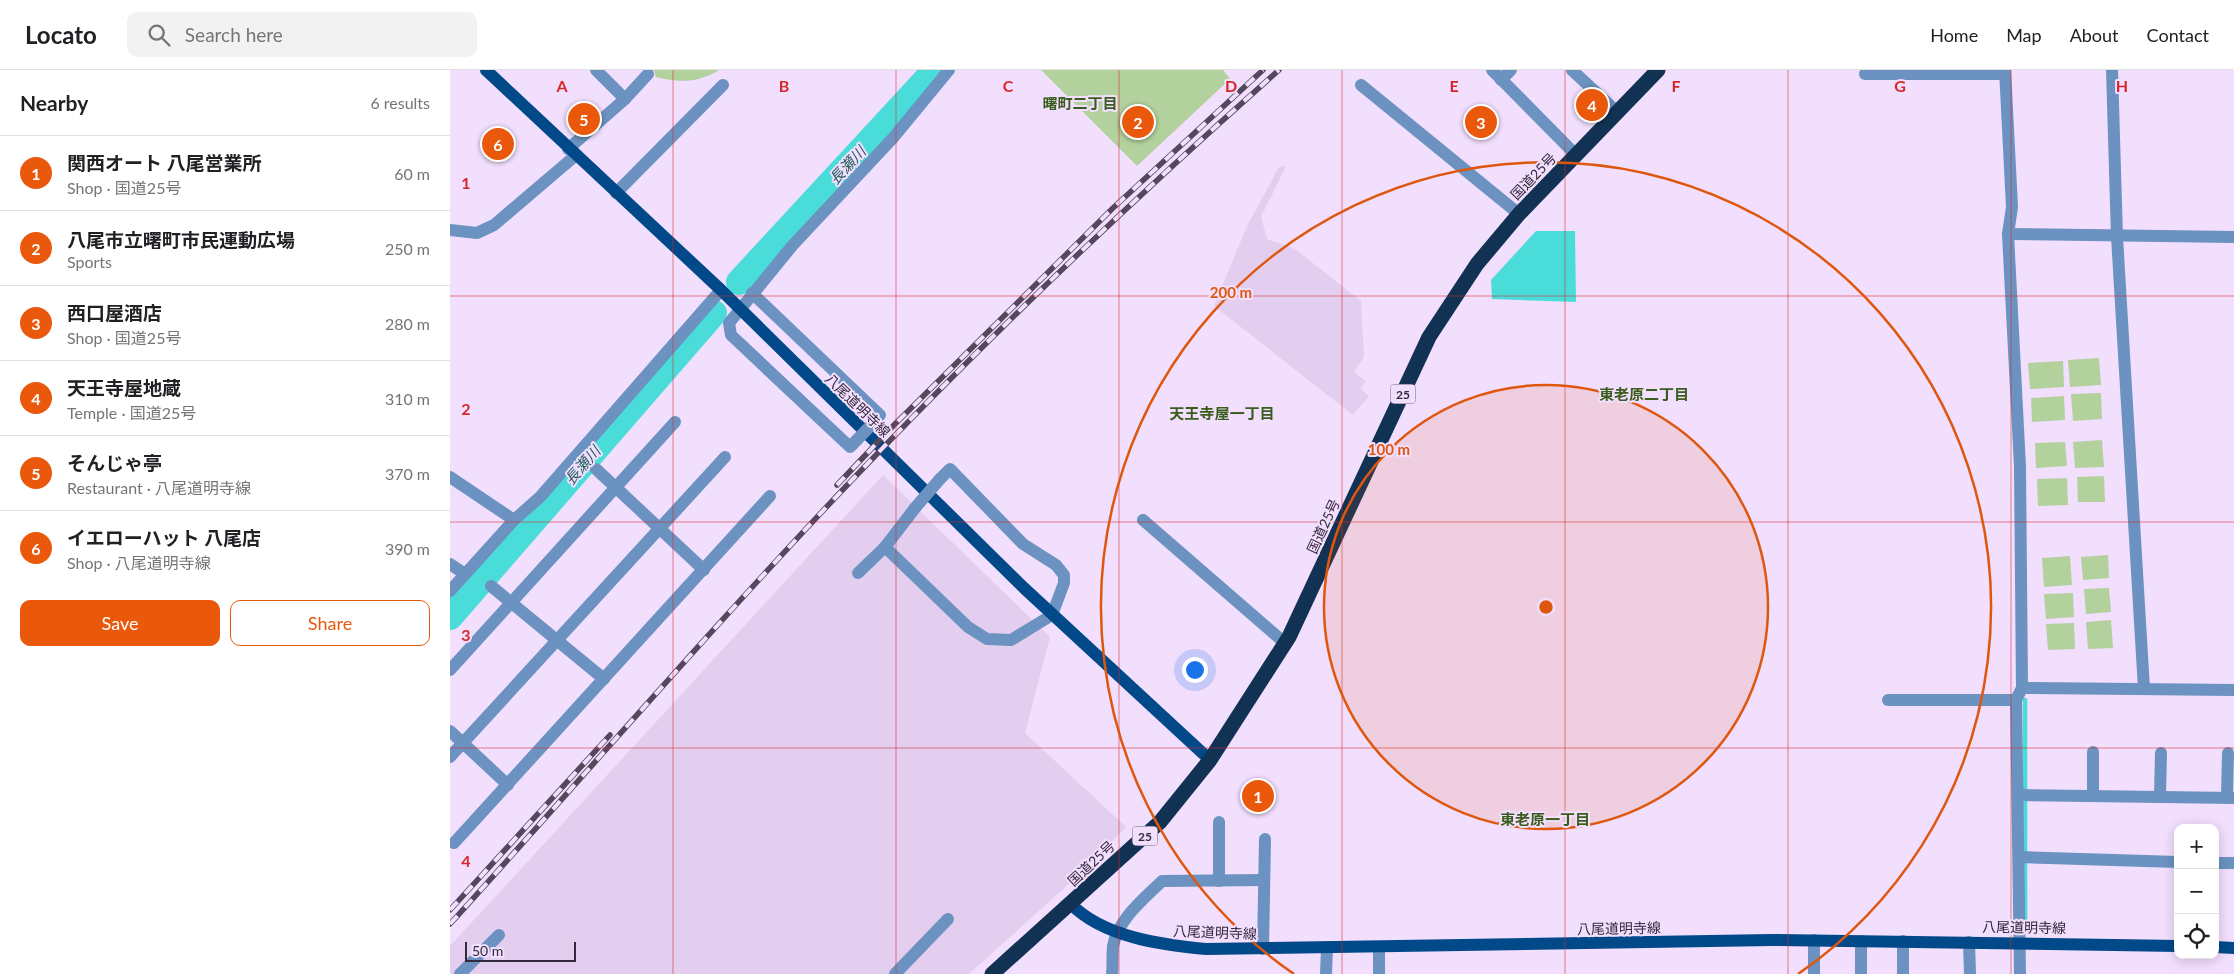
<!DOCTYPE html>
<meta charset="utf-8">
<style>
:root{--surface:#fff;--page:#f2f2f2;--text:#202124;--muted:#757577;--line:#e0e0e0;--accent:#ea580c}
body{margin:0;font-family:Lato,"Noto Sans JP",sans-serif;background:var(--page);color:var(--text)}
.controls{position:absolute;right:15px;bottom:15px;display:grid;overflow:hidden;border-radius:10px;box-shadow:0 2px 12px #0003}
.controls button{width:45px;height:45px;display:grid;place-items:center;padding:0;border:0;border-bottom:1px solid var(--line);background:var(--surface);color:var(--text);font:25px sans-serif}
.scale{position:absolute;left:15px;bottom:12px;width:111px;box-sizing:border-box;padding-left:5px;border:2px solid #35293c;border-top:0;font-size:14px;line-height:18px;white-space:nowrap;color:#35293c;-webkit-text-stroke:4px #f2defd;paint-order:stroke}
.you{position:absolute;left:744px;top:599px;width:18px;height:18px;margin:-12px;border:4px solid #fff;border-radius:50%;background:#1a73e8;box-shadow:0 0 0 8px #1a73e833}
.badge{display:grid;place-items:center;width:32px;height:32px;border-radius:50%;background:var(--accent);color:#fff;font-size:16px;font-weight:700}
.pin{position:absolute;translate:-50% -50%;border:2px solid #fff;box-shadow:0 1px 5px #0006}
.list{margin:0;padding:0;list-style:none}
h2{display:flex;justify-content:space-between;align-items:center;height:65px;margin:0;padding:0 20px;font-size:21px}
h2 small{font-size:16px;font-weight:400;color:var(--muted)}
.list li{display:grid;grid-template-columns:32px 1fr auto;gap:15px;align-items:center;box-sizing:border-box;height:75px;padding:0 20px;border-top:1px solid var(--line)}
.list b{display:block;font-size:19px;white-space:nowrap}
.list p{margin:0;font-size:16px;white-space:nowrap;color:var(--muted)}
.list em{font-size:16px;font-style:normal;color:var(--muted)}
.actions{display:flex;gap:10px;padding:15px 20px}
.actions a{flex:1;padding:11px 0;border:1px solid var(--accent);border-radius:10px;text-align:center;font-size:18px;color:var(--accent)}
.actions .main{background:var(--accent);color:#fff}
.icon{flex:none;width:28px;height:28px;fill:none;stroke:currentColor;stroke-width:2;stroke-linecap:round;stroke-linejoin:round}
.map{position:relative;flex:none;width:1784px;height:904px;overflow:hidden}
header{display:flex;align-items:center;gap:30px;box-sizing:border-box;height:70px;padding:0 25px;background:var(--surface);border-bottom:1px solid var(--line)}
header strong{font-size:24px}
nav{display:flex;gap:28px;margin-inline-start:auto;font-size:18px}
.search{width:350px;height:45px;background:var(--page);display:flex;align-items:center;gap:12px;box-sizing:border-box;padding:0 18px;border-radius:10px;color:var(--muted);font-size:19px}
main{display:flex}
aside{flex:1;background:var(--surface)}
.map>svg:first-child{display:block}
.built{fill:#e3cef0}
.green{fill:#b2d19d}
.water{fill:#4adcd9}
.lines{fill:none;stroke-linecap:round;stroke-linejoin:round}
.stream{stroke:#4adcd9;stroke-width:4.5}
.river{stroke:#4adcd9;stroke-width:26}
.minor{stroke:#6b92c0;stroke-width:12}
.major{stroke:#024989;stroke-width:12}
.highway{stroke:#123254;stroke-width:15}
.rail-casing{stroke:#55475c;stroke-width:5.5}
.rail{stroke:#f2defd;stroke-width:4;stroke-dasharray:11;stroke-linecap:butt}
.minor-bridge{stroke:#6b92c0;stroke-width:12}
.grid{fill:none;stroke:#d62828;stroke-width:1;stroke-opacity:0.55}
.ring{fill:none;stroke:#df570e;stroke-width:2.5}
.labels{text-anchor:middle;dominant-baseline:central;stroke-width:4;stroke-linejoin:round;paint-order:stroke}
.shield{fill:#f2defd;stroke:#6e5f76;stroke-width:1}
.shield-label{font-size:12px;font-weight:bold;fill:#35293c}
.street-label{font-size:14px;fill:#35293c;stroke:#f2defd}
.neighbourhood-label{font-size:15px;font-weight:bold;fill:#3a5c1c;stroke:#f2defd}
.water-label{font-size:15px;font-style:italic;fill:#235e5d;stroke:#f2defd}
.grid-label{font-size:16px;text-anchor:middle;font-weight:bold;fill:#d62828;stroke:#f2defd;stroke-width:4;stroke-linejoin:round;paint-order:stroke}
.centre{fill:#df570e;stroke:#f2defd;stroke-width:2.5}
.ring-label{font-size:15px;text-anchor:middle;font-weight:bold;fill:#df570e;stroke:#f2defd;stroke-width:4;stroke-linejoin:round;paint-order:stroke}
</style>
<header>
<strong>Locato</strong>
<div class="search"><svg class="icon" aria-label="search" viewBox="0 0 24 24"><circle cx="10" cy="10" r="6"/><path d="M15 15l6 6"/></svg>Search here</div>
<nav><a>Home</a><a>Map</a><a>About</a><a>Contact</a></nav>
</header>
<main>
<aside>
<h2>Nearby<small>6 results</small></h2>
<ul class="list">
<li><span class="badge">1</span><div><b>関西オート 八尾営業所</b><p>Shop · 国道25号</p></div><em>60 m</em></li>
<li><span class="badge">2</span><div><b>八尾市立曙町市民運動広場</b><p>Sports</p></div><em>250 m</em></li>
<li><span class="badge">3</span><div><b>西口屋酒店</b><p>Shop · 国道25号</p></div><em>280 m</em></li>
<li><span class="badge">4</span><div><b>天王寺屋地蔵</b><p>Temple · 国道25号</p></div><em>310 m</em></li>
<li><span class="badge">5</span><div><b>そんじゃ亭</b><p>Restaurant · 八尾道明寺線</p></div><em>370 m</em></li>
<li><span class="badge">6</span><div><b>イエローハット 八尾店</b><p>Shop · 八尾道明寺線</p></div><em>390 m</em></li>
</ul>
<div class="actions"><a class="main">Save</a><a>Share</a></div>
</aside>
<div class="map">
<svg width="1784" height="904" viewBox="0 0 1784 904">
<rect width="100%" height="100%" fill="#f2defd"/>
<g class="built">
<polygon points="836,96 811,147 817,169 845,179 911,231 914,287 904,302 916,311 910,319 919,326 903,345 764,236 797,156 829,97"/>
<polygon points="433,405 600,567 575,663 676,757 641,794 519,904 0,904 0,876"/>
</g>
<g class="green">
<path d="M204,0H269C248,13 230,13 206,7Z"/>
<polygon points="591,0 773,0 780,9 687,96"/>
<polygon points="1649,288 1651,315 1620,317 1618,290"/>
<polygon points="1613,291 1614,317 1580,319 1578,293"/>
<polygon points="1651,323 1652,349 1623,351 1621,324"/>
<polygon points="1614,326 1615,350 1582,352 1581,328"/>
<polygon points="1652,370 1654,397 1625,398 1623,372"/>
<polygon points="1615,372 1617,396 1586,398 1585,373"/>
<polygon points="1654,406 1655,432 1628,432 1627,407"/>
<polygon points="1617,408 1618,435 1588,436 1587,409"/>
<polygon points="1658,485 1659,508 1633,510 1631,487"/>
<polygon points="1620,486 1622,515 1594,517 1592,488"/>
<polygon points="1659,518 1661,542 1636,544 1634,519"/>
<polygon points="1623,523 1624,547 1596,549 1594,524"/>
<polygon points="1661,550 1663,578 1638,579 1636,552"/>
<polygon points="1624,553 1625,579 1598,580 1596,554"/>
</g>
<polygon class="water" points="1086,161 1125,161 1126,232 1042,229 1041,210"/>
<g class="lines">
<polyline class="stream" points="1575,630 1575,851"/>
<g class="river">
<polyline points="289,212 485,0"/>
<polyline points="0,547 264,243"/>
</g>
<g class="minor">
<polyline points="146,0 175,29"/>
<polyline points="1042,0 1126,85"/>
<polyline points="1122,0 1167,42"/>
<polyline points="1555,0 1562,137 1558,164 1570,397 1572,618 1566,630 1570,904"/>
<polyline points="1662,0 1667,167 1694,619"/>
<polyline points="1415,4 1555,4"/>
<polyline points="1051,10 1061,0"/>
<polyline points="911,15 1069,144"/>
<polyline points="118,79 175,29 198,4"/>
<polyline points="166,123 273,15"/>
<polyline points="0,160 27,163 44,155 125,86"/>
<polyline points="1558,164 1784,167"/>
<polyline points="302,223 430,345 427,349"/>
<polyline points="403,374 400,377 281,265 279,253 342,176 443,68 499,0"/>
<polyline points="146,399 254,500"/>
<polyline points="0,407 64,450"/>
<polyline points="693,450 836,574"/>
<polyline points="435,477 518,557 537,569 561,570 602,545 614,513 614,505 606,495 573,474 500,399 490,409"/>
<polyline points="0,494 15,504"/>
<polyline points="408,503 435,477 465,438"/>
<polyline points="41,516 154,609"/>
<polyline points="0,521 64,450 90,427 271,220"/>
<polyline points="0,600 225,352"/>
<polyline points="1572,618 1784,620"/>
<polyline points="1438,630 1566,630"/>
<polyline points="0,661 58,715"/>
<polyline points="0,687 275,387"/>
<polyline points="1568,725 1784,728"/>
<polyline points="1643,726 1643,682"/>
<polyline points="1710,726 1711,683"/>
<polyline points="1777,727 1778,683"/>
<polyline points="769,752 769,811"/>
<polyline points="4,773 320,426"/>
<polyline points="1569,787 1728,792"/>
<polyline points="1765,793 1784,793"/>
<polyline points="1411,871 1411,904"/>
<polyline points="1519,872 1520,904"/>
<polyline points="929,877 929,904"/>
<polyline points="813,879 815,769"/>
<polyline points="10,904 49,865"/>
<polyline points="445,904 498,849"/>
<path d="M662,904C663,895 662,885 663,876C668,849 694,829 712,811L814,810"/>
<polyline points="876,904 877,878"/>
<polyline points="1364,904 1364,870"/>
<polyline points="1453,904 1453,871"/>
</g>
<g class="major">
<polyline points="36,0 271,220 574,518 760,690"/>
<path d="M621,834C653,867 712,875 756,879L1322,870L1728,876"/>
<polyline points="1765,877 1784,878"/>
</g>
<polyline class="highway" points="542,904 710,752 760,690 839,567 979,267 1027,194 1069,144 1208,0"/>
<g class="rail-casing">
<g id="rail">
<polyline points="387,415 442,357 663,138 813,0"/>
<polyline points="0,840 160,665"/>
<path d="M0,854C134,706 264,555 402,410C538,267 681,131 829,0"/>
</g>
</g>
<use href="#rail" class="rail"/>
<g class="minor-bridge">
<polyline points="403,374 427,349"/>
<polyline points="465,438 490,409"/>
</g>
</g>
<path class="grid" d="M223,0V904M446,0V904M669,0V904M892,0V904M1115,0V904M1338,0V904M1561,0V904M0,226H1784M0,452H1784M0,678H1784"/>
<circle cx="1096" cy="537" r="222" fill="#df570e" fill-opacity=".12"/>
<g class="ring">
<circle cx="1096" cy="537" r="222"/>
<path d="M844 904A445 445 0 1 1 1348 904"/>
</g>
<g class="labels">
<g class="shield">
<rect x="940.5" y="314.5" width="25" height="19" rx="4"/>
<rect x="682.5" y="756.5" width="25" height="19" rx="4"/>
</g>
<g class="shield-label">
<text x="953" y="324">25</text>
<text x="695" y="766">25</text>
</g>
<g class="street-label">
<text transform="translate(1083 106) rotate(-46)">国道25号</text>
<text transform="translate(408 335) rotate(44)">八尾道明寺線</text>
<text transform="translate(873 456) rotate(-65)">国道25号</text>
<text transform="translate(641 793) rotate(-43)">国道25号</text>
<text transform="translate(1574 857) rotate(1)">八尾道明寺線</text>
<text transform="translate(1169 858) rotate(-1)">八尾道明寺線</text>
<text transform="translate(765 862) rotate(2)">八尾道明寺線</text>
</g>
<g class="neighbourhood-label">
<text x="630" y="33">曙町二丁目</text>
<text x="1194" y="324">東老原二丁目</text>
<text x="772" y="343">天王寺屋一丁目</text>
<text x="1095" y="749">東老原一丁目</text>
</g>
<g class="water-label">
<text transform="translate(397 95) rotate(-47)">長瀬川</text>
<text transform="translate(132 395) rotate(-49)">長瀬川</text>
</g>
</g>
<g class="grid-label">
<text x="112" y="22">A</text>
<text x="334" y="22">B</text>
<text x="558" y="22">C</text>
<text x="781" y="22">D</text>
<text x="1004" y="22">E</text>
<text x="1226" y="22">F</text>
<text x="1450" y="22">G</text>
<text x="1672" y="22">H</text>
<text x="16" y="119">1</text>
<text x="16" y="345">2</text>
<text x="16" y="571">3</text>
<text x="16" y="797">4</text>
</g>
<circle cx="1096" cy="537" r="8" class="centre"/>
<g class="ring-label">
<text x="781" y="228">200 m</text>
<text x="939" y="385">100 m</text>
</g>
</svg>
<div class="controls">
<button>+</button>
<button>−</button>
<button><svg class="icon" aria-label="locate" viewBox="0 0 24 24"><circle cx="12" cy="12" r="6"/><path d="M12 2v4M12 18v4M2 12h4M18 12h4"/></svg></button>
</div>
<div class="scale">50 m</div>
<div class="you"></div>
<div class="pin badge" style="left:808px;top:726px">1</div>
<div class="pin badge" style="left:688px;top:52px">2</div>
<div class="pin badge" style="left:1031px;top:52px">3</div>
<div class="pin badge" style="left:1142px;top:35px">4</div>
<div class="pin badge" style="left:134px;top:49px">5</div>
<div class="pin badge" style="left:48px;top:74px">6</div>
</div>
</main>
